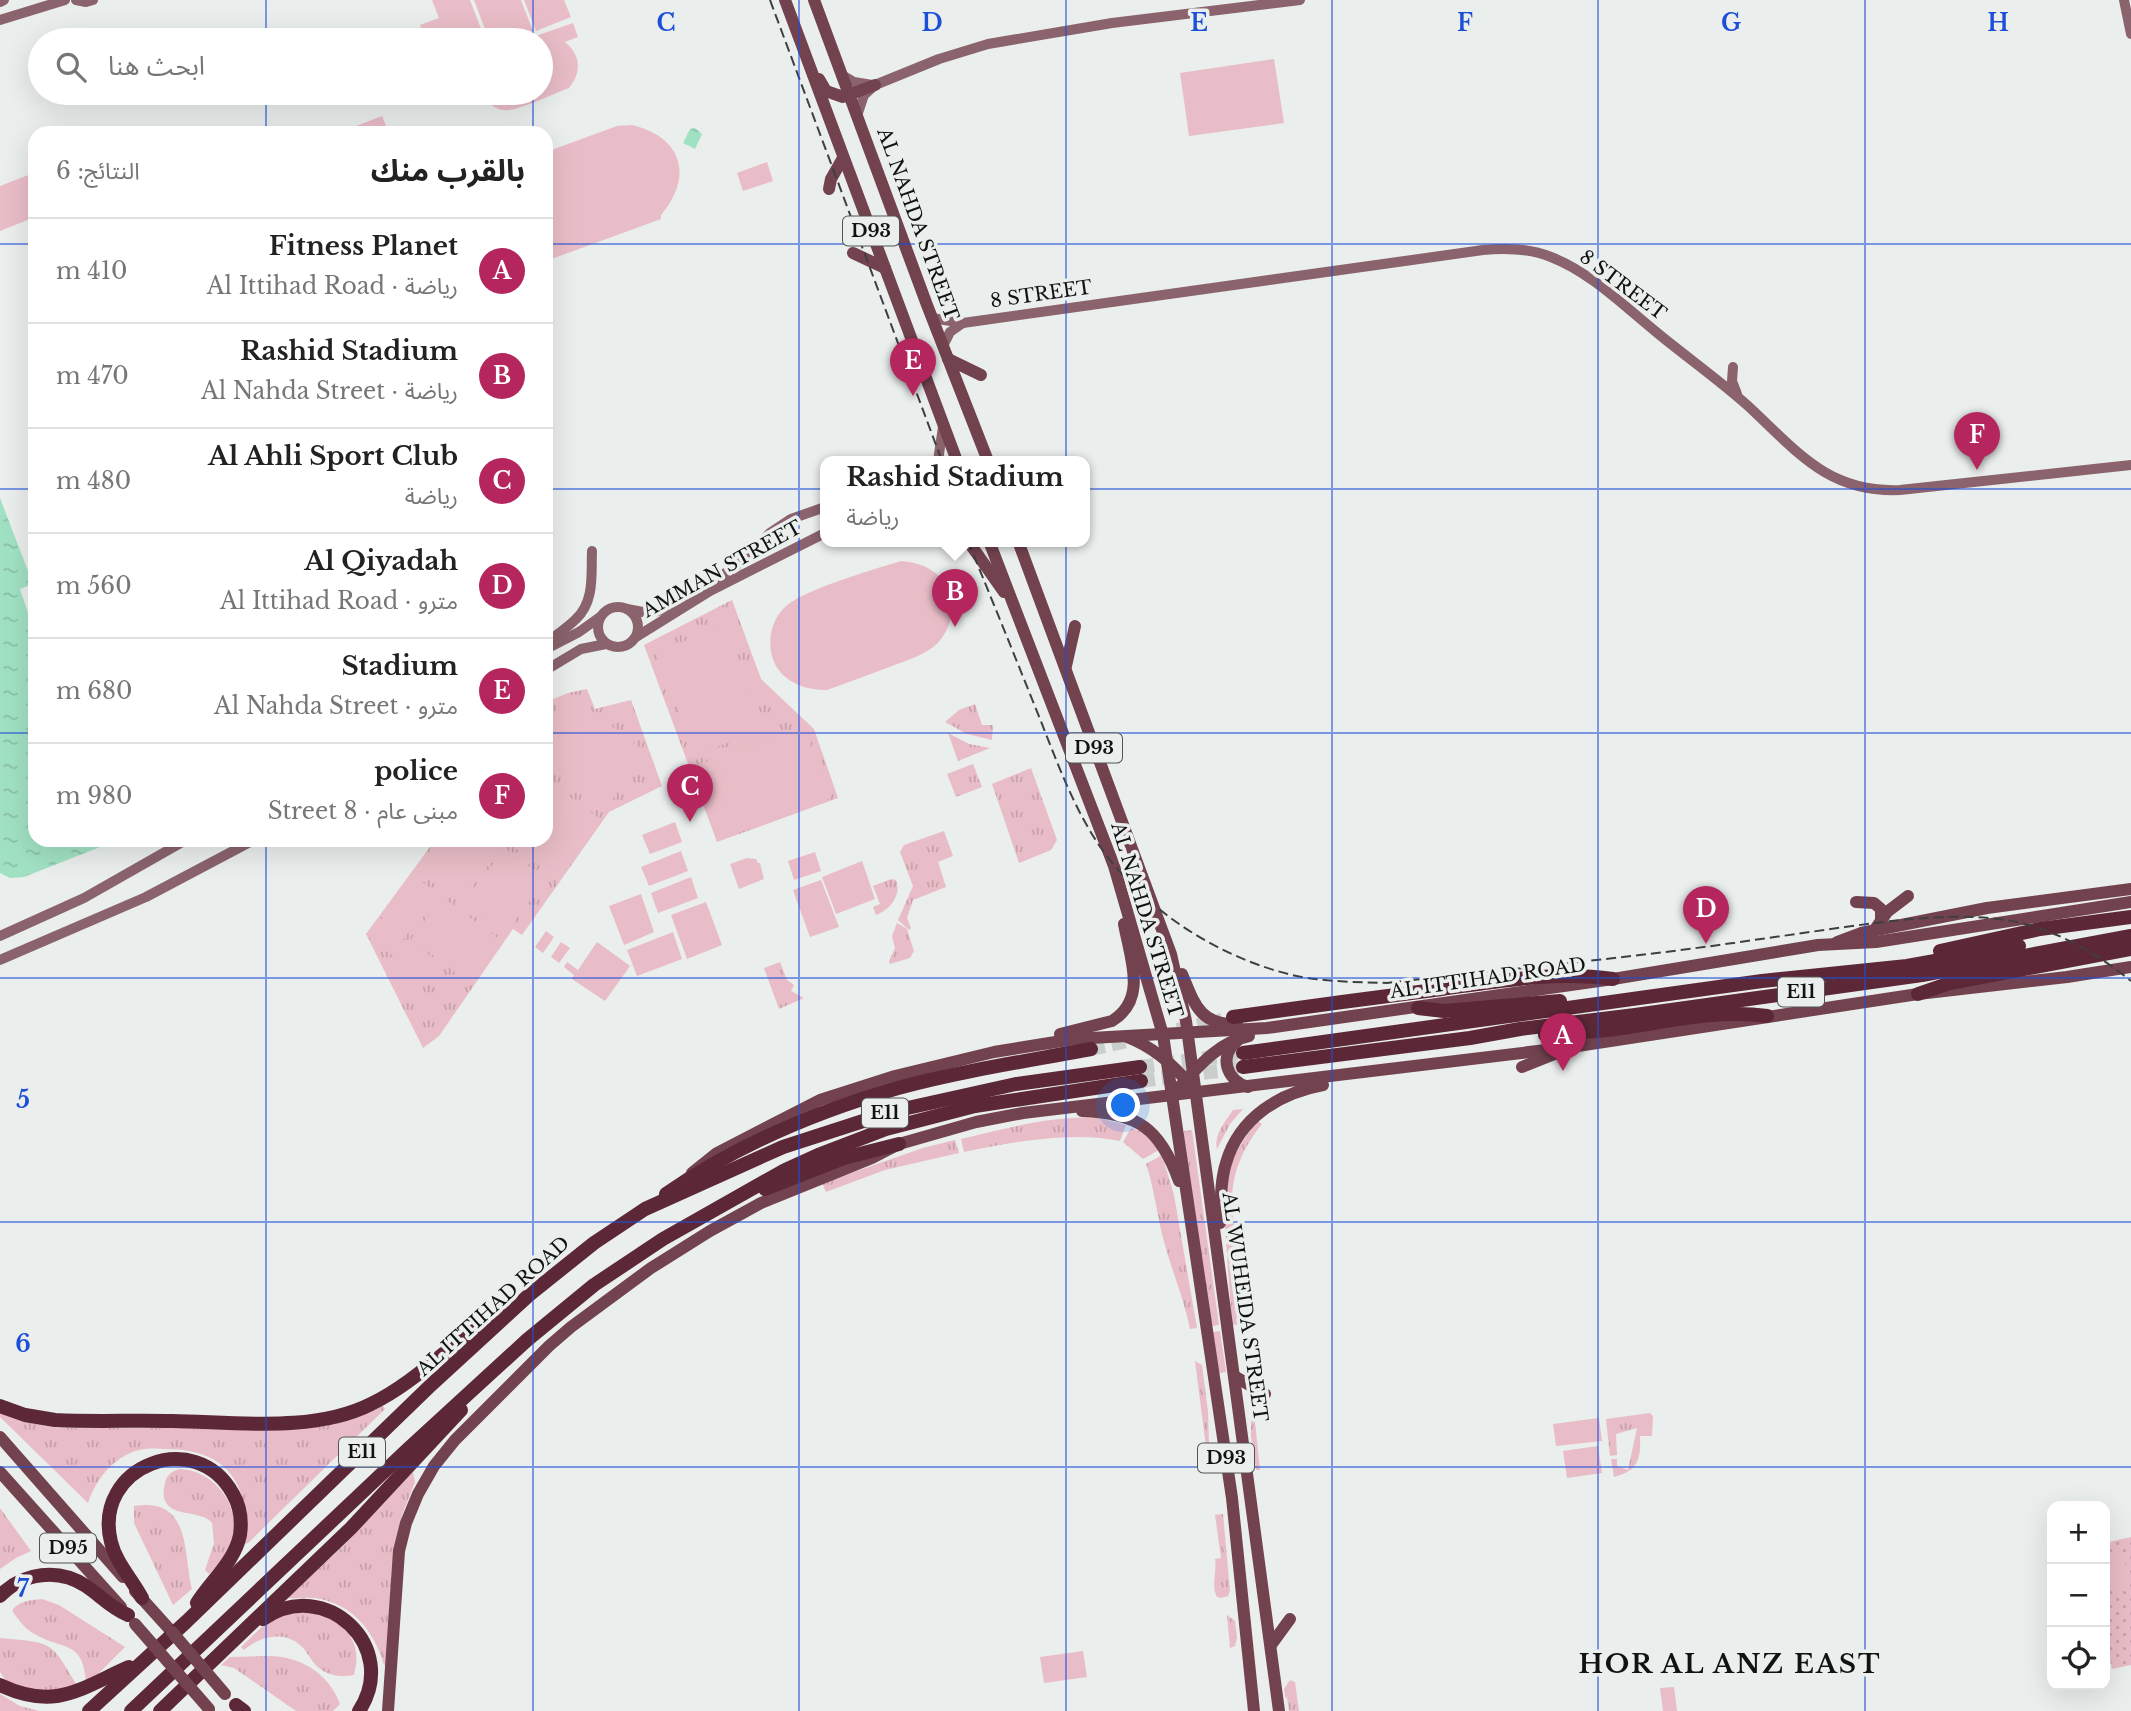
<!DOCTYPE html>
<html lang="ar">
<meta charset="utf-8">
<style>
:root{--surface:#fff;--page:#f2f2f2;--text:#222;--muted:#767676;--line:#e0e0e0;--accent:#b4265d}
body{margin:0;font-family:"Libre Baskerville","Noto Sans Arabic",serif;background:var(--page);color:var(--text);direction:rtl}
.controls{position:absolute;right:21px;bottom:21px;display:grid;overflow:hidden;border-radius:14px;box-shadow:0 7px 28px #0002}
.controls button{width:63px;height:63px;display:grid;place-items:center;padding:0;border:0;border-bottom:2px solid var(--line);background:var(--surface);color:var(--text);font:35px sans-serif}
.you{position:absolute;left:1124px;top:1106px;width:24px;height:24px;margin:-18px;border:5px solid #fff;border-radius:50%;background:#1a73e8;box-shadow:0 0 0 10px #1a73e833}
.badge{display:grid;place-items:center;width:46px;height:46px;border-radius:50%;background:var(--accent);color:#fff;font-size:23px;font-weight:700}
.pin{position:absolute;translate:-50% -58px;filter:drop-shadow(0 2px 4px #0008)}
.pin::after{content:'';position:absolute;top:37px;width:24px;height:21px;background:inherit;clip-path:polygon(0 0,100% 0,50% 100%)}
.popup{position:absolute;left:820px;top:456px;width:270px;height:91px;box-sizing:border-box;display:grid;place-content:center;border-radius:14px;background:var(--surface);filter:drop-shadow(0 2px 5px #0005);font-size:23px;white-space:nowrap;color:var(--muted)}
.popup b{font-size:26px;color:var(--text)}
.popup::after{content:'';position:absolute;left:50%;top:100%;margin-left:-14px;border:14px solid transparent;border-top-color:var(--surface)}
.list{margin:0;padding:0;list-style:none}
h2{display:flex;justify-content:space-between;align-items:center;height:91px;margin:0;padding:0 28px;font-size:30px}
h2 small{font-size:23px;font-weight:400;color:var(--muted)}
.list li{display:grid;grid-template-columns:46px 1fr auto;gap:21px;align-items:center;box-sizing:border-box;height:105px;padding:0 28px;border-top:2px solid var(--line)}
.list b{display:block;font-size:26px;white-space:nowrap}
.list p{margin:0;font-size:23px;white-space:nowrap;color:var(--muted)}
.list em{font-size:23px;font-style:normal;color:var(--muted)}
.icon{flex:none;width:38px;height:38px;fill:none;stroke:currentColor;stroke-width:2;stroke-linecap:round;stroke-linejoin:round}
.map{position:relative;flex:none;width:2131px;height:1711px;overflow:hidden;direction:ltr}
.search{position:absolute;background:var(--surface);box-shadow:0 7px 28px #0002;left:28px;top:28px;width:525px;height:77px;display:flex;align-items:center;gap:18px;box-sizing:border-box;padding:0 24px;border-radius:38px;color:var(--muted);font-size:26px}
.panel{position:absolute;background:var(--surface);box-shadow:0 7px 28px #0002;left:28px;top:126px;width:525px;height:721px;border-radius:21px;direction:rtl}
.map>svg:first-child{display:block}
.grass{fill:url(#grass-tufts)}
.park{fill:url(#park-dots)}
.garden{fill:#e9bdc7}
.water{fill:url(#water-ripples)}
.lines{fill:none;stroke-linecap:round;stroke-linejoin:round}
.highway-tunnel{stroke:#c9cdcb;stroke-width:14;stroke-dasharray:14 7;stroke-linecap:butt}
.secondary{stroke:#8a636c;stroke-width:10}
.primary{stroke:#72434f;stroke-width:12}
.highway{stroke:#5c2837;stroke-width:14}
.rail{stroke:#3e4040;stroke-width:2;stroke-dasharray:10 5;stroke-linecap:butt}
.primary-bridge{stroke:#72434f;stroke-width:12}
.grid{fill:none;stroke:#1d4ed8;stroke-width:2;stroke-opacity:0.55}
.labels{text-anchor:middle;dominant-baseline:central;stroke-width:7;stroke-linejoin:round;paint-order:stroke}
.shield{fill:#eaeeec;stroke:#525453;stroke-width:2}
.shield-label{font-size:18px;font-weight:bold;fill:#111212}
.street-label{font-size:19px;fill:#111212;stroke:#eaeeec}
.district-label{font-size:26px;font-weight:bold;letter-spacing:2px;fill:#111212;stroke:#eaeeec}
.grid-label{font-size:23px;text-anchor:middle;font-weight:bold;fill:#1d4ed8;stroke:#eaeeec;stroke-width:7;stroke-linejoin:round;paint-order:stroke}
</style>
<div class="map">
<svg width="2131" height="1711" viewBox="0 0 2131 1711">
<defs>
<pattern id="grass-tufts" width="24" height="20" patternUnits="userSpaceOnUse" patternTransform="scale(1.75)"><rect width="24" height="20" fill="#e9bdc7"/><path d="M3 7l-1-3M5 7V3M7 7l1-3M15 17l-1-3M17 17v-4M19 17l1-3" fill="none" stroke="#c7a1aa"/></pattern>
<pattern id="park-dots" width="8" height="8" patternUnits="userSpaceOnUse" patternTransform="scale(1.75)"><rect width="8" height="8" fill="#e9bdc7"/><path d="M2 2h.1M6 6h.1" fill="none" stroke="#c7a1aa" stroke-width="1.8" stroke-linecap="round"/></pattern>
<pattern id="water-ripples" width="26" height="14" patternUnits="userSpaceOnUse" patternTransform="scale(1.75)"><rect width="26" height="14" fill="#a1e1c3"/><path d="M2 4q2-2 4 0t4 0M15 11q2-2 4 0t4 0" fill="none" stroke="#8ac0a6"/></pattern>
</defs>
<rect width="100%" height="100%" fill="#eaeeec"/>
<g class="grass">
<polygon points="382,116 387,128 374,133 338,133"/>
<polygon points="732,600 761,679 814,729 838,798 717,842 644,645"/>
<polygon points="587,689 595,709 631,700 662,786 609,812 522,935 513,929 439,1036 423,1048 366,934 435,840 546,840 546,702 568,693"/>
<polygon points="975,704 982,725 993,725 992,740 967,734 945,722 959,710"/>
<polygon points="948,733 969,744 990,748 958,761"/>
<polygon points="973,764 982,787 956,797 947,774"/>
<polygon points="1031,768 1057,840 1051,850 1019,863 992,784"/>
<polygon points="944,831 953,856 938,862 946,887 913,900 907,918 911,928 909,930 898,920 913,886 900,852 904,845"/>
<path d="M891,879L896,880C902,895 890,910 876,915L873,907L880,904L873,886Z"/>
<polygon points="897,923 907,929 914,951 910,958 890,964 889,961 895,948 892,936"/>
<polygon points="780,962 787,980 794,985 791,991 804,998 779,1009 764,968"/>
<path d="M1243,1109L1230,1124L1217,1149C1214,1134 1225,1122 1233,1110Z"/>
<path d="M1098,1118L1126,1125L1120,1141C1072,1131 1012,1142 964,1152L961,1139C1005,1129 1052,1115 1098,1118Z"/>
<path d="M1257,1120L1262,1124C1242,1149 1231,1175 1232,1207L1245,1324L1232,1325L1224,1212L1231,1159Z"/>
<polygon points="1131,1128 1145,1133 1159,1150 1143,1159 1123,1142"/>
<polygon points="1192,1130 1219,1325 1212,1326 1183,1136 1184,1131"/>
<polygon points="955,1140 959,1153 885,1170 826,1192 822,1183 923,1148"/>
<path d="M1162,1155L1174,1195L1197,1328L1190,1329C1184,1299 1173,1274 1165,1245C1157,1218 1155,1190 1146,1164Z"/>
<polygon points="1220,1331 1226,1372 1219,1373 1213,1332"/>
<polygon points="1195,1361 1202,1365 1208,1412 1209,1446 1206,1447"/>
<path d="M383,1406L385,1409L248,1543L244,1544C244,1530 247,1514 243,1501C234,1461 202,1449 165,1449C152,1448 140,1448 128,1454C108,1464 95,1482 88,1503L0,1417V1412L27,1422L59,1428H292L342,1422Z"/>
<polygon points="1254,1412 1260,1470 1256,1470 1251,1437 1251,1413"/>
<path d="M1650,1413L1653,1416L1652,1436H1640C1641,1459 1638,1471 1614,1477L1611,1459H1617V1466L1628,1470L1637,1428L1616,1434L1617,1455L1610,1456L1606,1419Z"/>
<path d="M180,1469C211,1470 238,1501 234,1532C231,1548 220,1563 209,1574L205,1570L214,1543L212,1523C200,1507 155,1522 165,1483C167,1474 172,1471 180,1469Z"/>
<path d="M413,1472L415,1482L402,1515L392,1564L387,1664L384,1665C374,1631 353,1604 315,1598C306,1597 296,1599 287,1598L342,1547Z"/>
<path d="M134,1506C192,1497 183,1554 192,1589L173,1605L134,1523Z"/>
<polygon points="0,1508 31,1551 16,1558 0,1569"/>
<path d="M1223,1514L1230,1591L1228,1596L1221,1598L1217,1597C1211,1587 1217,1571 1215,1559L1221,1558L1215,1515Z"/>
<path d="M42,1599L59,1605L125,1647L88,1684L86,1682C83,1638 61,1651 33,1633C24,1628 19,1620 13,1612V1609C20,1601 31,1600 42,1599Z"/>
<path d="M318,1612C346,1627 363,1640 354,1675C339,1678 324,1675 314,1663C309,1657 306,1650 300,1645C283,1630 259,1637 244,1650L241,1647L267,1622L281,1614Z"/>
<polygon points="1227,1615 1235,1621 1237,1638 1235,1646 1230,1648"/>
<path d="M0,1638C58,1643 50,1642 80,1690L60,1698L7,1682L0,1672Z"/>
<path d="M270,1656C302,1657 329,1674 340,1704L333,1711H296L234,1668L221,1665L230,1657Z"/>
<polygon points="1290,1680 1295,1682 1299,1711 1289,1711 1287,1698 1285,1697 1284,1689"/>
<polygon points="0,1694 20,1706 39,1711 0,1711"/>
</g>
<polygon class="park" points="2131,1537 2131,1665 2112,1669 2105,1634 2105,1543"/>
<g class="garden">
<polygon points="432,0 470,0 481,29 451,40 426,40 420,25 439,18"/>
<polygon points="474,0 521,0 533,31 508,40 489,40"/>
<polygon points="524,0 564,0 571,17 536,31"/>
<path d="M573,23L578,37L565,42C581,55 582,72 569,88C553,94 524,108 509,110C497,112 486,102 480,93H541V40H524Z"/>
<polygon points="1274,59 1284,123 1189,136 1180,73"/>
<path d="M632,125C682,137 694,176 661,215V219L546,261V152L617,126Z"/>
<polygon points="767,162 773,181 743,191 737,173"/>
<polygon points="31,174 35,184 35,217 0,231 0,186"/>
<path d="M901,561C922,563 938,569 948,590C957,609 949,636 932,648C920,656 906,661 892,666C871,674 849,682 827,690C807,690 787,684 776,666C765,645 770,617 790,603C813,587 872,570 901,561Z"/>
<polygon points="725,626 764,729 696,755 656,652"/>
<polygon points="568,693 647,753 607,806 546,760 546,723"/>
<polygon points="803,725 831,798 722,839 694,766"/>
<polygon points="546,780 597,817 554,876 504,840 546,840"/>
<polygon points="675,822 682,842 650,854 642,835"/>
<polygon points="438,840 493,840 502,847 460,903 416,870"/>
<polygon points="505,848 546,879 504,935 463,904"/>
<polygon points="681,851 688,871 649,886 641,867"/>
<polygon points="815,852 821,871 794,880 788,861"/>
<polygon points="747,858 756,859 758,863 760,863 764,879 739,889 730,864"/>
<polygon points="862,861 875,899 836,914 822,877"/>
<polygon points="414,876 438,894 414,925 390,907"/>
<polygon points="691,877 698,898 658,913 651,893"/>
<polygon points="821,880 839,927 810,937 793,890"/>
<polygon points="641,894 654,932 624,945 609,906"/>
<polygon points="442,897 498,938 467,981 411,939"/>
<polygon points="706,902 722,945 687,959 671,915"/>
<polygon points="389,909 413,927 391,955 368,937"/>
<polygon points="546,931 554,937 543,953 535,947"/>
<polygon points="673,932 682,959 637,976 627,950"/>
<polygon points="411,942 439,962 414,996 386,976"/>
<polygon points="561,942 570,948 559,963 551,957"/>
<polygon points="597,942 630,966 605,1001 572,979 574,975 564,967 567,962 578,970"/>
<polygon points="1599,1418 1602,1441 1556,1446 1553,1424"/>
<polygon points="1598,1446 1602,1473 1567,1478 1563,1451"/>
<polygon points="2122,1551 2130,1585 2112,1589 2105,1554"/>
<polygon points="1083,1651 1087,1677 1044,1683 1040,1657"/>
<polygon points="1674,1687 1677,1711 1663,1711 1660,1688"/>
</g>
<g class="water">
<polygon points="695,128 702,134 695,149 683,143 690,129"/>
<polygon points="0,498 33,584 20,589 35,634 35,840 107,840 100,847 24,877 10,878 0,873"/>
</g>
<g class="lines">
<g class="highway-tunnel">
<polyline points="1177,1030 1222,1020"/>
<polyline points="1091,1049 1136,1039"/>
<polyline points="1140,1067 1243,1053"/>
<polyline points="1141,1081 1240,1068"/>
</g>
<g class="secondary">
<polyline points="76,0 86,2 93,0"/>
<polyline points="2124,0 2131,34"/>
<polyline points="0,2 4,0"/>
<polyline points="0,20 65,0"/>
<polyline points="842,75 854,82 872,85"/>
<polyline points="857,116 864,95 875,85 939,59 988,44 1112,23 1300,0"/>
<path d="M932,318L963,323L1483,250C1506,248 1529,248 1551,257C1590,272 1623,305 1655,331C1685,356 1718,379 1747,405C1796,450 1827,493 1900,490L2131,465"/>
<polyline points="943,346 950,332 963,323"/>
<polyline points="1733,367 1732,381 1737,394"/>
<polyline points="938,461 943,427"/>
<circle cx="618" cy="627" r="20"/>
<polyline points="627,609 648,613 662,610 727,572 745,559 770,533 791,519 825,507"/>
<polyline points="636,637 710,591 825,533"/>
<path d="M546,643C556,635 567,628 576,619C595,601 591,574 592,551"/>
<polyline points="546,649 579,632 600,617"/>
<polyline points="546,670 581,649 606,644"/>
<polyline points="0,936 84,898 186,840"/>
<polyline points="0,960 146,897 254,840"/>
</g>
<g class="primary">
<polyline points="785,0 957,461"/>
<polyline points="814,0 927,305 988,461"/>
<polyline points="819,79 826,91 843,97 875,85"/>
<polyline points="829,189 831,179 843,158"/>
<polyline points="853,253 885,268"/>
<polyline points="948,359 981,375"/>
<polyline points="968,541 1004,592"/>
<polyline points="989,541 1114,866 1163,1035 1232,1498 1254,1711"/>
<polyline points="1018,541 1171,954 1186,1021 1279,1711"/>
<polyline points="1066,666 1075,626"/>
<polyline points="1856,902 1874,903 1881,909 1881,918"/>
<polyline points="1874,931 1887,912 1908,896"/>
<polyline points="1837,942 1861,933 1987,908 2131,889"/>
<path d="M1182,974C1194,1003 1200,1026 1237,1024"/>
<path d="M1060,1034L1112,1021C1148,999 1130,958 1124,924"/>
<path d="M1127,1037C1153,1047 1173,1064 1190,1085"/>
<path d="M1238,1040C1218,1056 1226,1080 1248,1087"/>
<polyline points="1522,1067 1557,1053"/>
<path d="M1172,1095C1195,1071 1215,1043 1249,1036"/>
<path d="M1082,1111C1138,1113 1160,1128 1179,1181"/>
<polyline points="692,1173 717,1153 820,1100 895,1076 994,1052 1074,1039 1267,1028 1613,979 1818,945 1876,942 2131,902"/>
<path d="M1220,1223C1221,1203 1220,1182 1226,1163C1239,1118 1279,1093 1323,1085"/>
<polyline points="1234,1376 1265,1394"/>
<polyline points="0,1437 123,1577"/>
<polyline points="0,1472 121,1607"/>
<polyline points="135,1591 172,1632"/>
<polyline points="1271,1645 1290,1619"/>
<polyline points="388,1711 399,1551 406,1523 418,1494 434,1466 455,1440 549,1346 571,1327 651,1268 710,1231 761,1203 872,1158 899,1144 976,1122 1023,1113 1571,1047 1918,994 2067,977 2131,967"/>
</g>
<g class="highway">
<polyline points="1940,951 2040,929 2131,917"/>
<polyline points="1918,994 1950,983 2131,949"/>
<polyline points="1418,1008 1444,1011 1560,1001"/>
<path d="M1233,1017C1303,1007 1372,998 1442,989C1499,981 1555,971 1613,979"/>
<path d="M1545,1035C1568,1033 1592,1032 1616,1029C1666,1022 1716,1009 1767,1016"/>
<polyline points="1243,1053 1762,981 1907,966 2019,946"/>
<polyline points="1243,1067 1470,1038 1520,1029 1635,1015 1922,975 2131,936"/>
<polyline points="765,1189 844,1158 899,1144"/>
<path d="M666,1194C735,1146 818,1111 898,1088C961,1071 1027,1061 1091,1049"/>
<path d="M0,1406L25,1415L55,1420C94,1422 133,1420 172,1421C235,1422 314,1433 371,1404C419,1381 455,1338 501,1312"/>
<path d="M0,1596C23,1572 59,1568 86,1586C101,1596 111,1608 128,1615"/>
<path d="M142,1598C132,1579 116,1563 111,1542C92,1466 196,1426 233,1494C240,1506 242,1521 240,1535C235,1561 211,1581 197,1603"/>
<path d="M263,1619C325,1576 401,1647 359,1711"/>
<path d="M0,1685C56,1711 79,1689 129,1667"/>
<polyline points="236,1705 244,1711"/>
<polyline points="89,1711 186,1622 432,1384 529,1295 594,1243 645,1209 783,1147 894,1111 1016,1084 1140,1067"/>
<polyline points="131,1711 408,1449 527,1340 594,1285 663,1239 785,1170 818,1155 886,1129 975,1106 1141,1081"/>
<polyline points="160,1711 351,1528 461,1410"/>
</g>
<g class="rail">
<polyline points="770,0 942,461"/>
<path d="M968,541C992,600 1016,659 1040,719C1057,762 1074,809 1101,848C1146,911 1218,957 1292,975C1323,982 1356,982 1387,983C1498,970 1609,960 1719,945C1761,939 1803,933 1845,927C1897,920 1947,913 1998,919C2047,924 2094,951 2131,981"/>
</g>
<g class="primary-bridge">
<polyline points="135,1624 209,1709"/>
<polyline points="172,1632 225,1694"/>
</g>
</g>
<path class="grid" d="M266,0V40M533,0V40M799,0V1711M1066,0V1711M1332,0V1711M1598,0V1711M1865,0V1711M266,93V133M533,93V133M0,244H35M546,244H2131M0,489H35M546,489H2131M0,733H35M546,733H2131M266,840V1711M533,840V1711M0,978H2131M0,1222H2131M0,1467H2131"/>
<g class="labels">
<g class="shield">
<rect x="843" y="216.5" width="56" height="29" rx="5"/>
<rect x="1066" y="733.5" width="56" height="29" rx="5"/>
<rect x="1778" y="977.5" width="46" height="29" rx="5"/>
<rect x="862" y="1098.5" width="46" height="29" rx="5"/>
<rect x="339" y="1437.5" width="46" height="29" rx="5"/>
<rect x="1198" y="1443.5" width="56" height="29" rx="5"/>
<rect x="40" y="1533.5" width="56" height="29" rx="5"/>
</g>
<g class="shield-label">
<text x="871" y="231">D93</text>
<text x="1094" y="748">D93</text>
<text x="1801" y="992">E11</text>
<text x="885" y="1113">E11</text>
<text x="362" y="1452">E11</text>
<text x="1226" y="1458">D93</text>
<text x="68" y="1548">D95</text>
</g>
<g class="street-label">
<text transform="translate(918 224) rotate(70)">AL NAHDA STREET</text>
<text transform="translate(1623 285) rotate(37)">8 STREET</text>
<text transform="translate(1041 294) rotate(-8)">8 STREET</text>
<text transform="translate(722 569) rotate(-29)">AMMAN STREET</text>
<text transform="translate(1147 920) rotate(73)">AL NAHDA STREET</text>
<text transform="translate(1488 978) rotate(-8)">AL ITTIHAD ROAD</text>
<text transform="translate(493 1306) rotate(-42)">AL ITTIHAD ROAD</text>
<text transform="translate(1245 1307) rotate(82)">AL WUHEIDA STREET</text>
</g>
<g class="district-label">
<text x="1730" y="1664">HOR AL ANZ EAST</text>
</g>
</g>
<g class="grid-label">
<text x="666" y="31">C</text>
<text x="932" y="31">D</text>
<text x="1199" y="31">E</text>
<text x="1465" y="31">F</text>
<text x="1731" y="31">G</text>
<text x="1998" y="31">H</text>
<text x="23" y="1108">5</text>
<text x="23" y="1352">6</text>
<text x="23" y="1597">7</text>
</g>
</svg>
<div class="controls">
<button>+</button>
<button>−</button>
<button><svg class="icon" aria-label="locate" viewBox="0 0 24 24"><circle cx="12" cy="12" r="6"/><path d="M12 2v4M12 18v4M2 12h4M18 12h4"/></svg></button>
</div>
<div class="you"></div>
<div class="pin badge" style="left:1563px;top:1071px">A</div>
<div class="pin badge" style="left:955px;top:627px">B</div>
<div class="popup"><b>Rashid Stadium</b>رياضة</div>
<div class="pin badge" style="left:690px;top:822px">C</div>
<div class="pin badge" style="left:1706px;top:944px">D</div>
<div class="pin badge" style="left:913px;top:396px">E</div>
<div class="pin badge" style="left:1977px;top:470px">F</div>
<div class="search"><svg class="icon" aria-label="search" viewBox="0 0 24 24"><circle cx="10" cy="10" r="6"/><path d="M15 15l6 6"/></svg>ابحث هنا</div>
<section class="panel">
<h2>بالقرب منك<small>النتائج: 6</small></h2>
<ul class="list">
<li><span class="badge">A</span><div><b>Fitness Planet</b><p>رياضة · Al Ittihad Road</p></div><em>410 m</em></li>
<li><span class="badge">B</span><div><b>Rashid Stadium</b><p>رياضة · Al Nahda Street</p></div><em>470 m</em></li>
<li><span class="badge">C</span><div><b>Al Ahli Sport Club</b><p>رياضة</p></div><em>480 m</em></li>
<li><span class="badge">D</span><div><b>Al Qiyadah</b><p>مترو · Al Ittihad Road</p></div><em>560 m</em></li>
<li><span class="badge">E</span><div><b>Stadium</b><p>مترو · Al Nahda Street</p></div><em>680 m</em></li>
<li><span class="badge">F</span><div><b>police</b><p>مبنى عام · 8 Street</p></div><em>980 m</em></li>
</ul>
</section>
</div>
